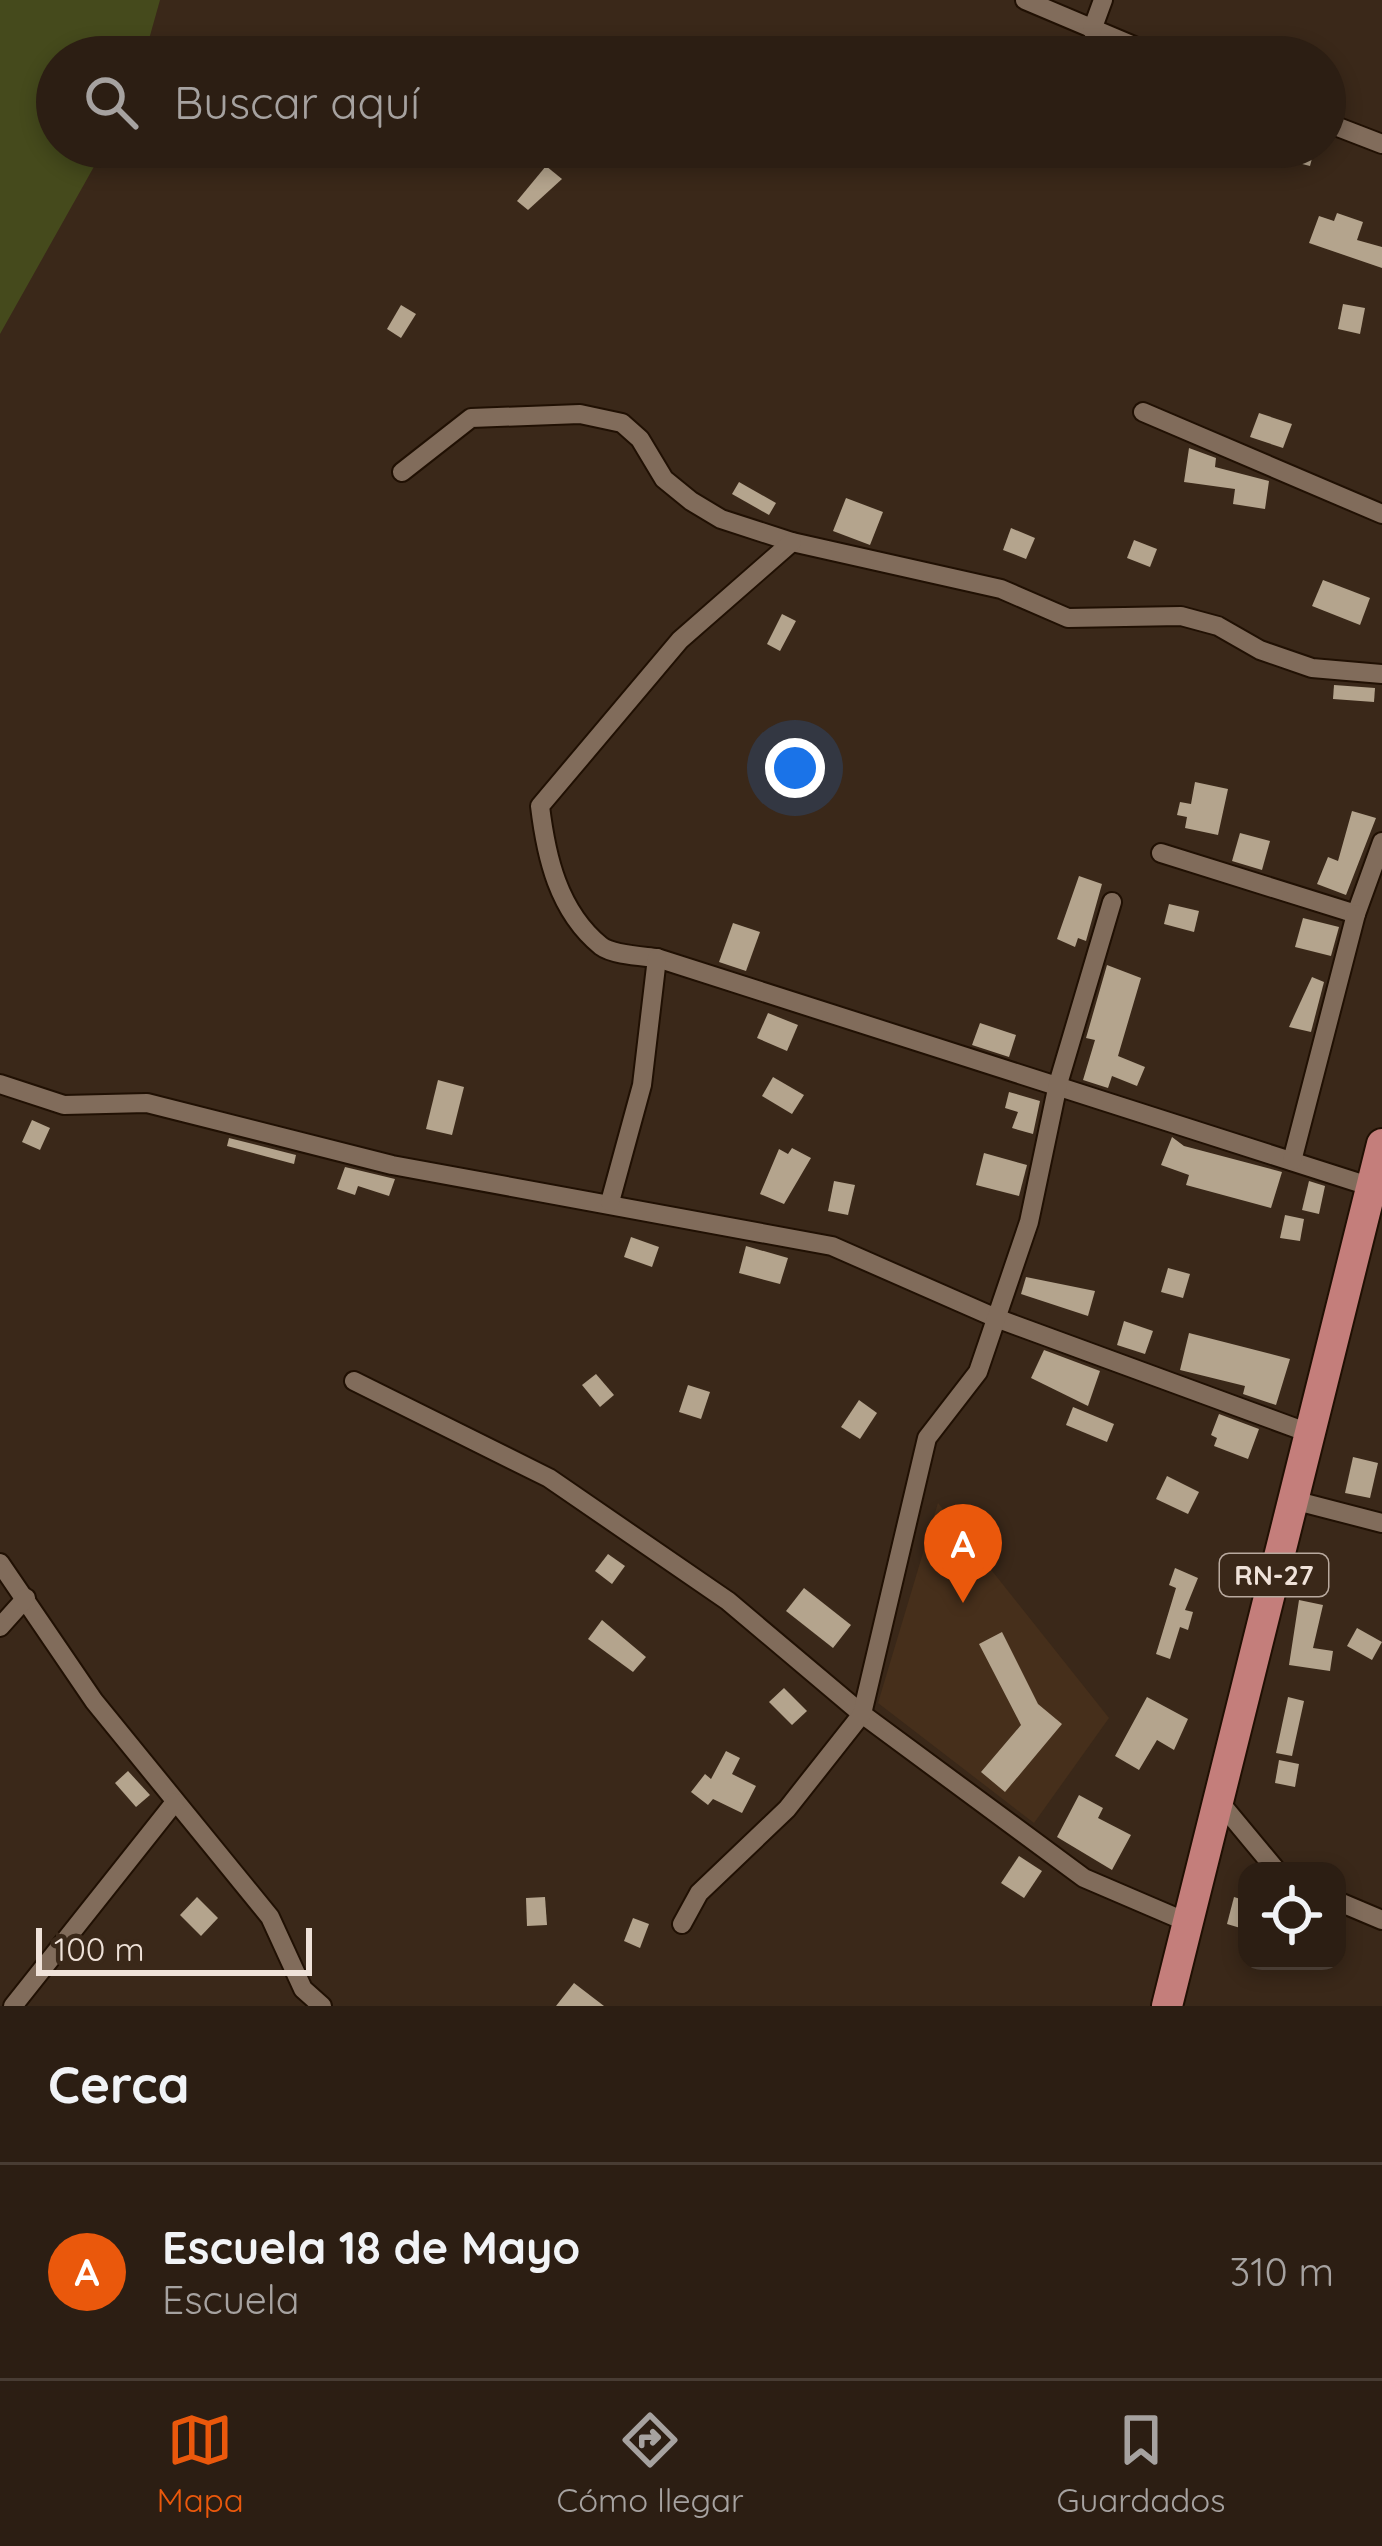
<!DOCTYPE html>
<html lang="es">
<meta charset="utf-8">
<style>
:root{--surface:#2c1e13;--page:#382b21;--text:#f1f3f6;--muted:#a6a2a0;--line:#483c33;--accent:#ea580c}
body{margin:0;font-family:Quicksand,sans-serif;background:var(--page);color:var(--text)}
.controls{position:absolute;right:36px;bottom:36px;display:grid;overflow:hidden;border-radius:24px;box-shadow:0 6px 18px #0003}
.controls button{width:108px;height:108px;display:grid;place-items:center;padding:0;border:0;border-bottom:3px solid var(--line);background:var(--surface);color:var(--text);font:60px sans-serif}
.scale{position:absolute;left:36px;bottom:30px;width:276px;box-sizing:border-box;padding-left:12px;border:6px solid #efe2d9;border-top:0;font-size:33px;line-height:42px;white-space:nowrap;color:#efe2d9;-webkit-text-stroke:9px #3a2819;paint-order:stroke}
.you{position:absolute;left:795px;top:768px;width:42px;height:42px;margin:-30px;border:9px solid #fff;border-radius:50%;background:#1a73e8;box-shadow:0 0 0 18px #1a73e833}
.badge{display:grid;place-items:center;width:78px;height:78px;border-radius:50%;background:var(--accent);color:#fff;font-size:39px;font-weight:700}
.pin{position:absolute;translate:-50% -99px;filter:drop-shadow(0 3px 6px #0008)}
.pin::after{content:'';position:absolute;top:63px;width:42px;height:36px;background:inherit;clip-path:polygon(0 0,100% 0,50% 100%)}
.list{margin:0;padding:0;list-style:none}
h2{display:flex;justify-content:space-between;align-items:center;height:156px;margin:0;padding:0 48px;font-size:51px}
h2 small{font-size:39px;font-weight:400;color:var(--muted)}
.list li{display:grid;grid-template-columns:78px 1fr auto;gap:36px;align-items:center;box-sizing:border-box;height:216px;padding:0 48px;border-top:3px solid var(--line)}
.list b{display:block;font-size:45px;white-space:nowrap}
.list p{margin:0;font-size:39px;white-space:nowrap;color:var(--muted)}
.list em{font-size:39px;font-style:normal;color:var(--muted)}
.icon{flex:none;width:66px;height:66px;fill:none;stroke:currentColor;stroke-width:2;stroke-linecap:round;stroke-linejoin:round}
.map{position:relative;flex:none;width:1382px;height:2006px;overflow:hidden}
.search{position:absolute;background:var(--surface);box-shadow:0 6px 18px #0003;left:36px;right:36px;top:36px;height:132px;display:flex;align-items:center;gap:30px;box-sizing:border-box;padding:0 42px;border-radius:66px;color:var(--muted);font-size:45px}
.sheet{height:372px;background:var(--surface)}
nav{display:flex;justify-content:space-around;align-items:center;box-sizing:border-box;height:168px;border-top:3px solid var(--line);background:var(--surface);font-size:33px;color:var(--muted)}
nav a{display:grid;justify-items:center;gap:6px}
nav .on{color:var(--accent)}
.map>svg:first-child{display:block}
.built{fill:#462f1b}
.green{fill:#454a1c}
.building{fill:#b4a48d}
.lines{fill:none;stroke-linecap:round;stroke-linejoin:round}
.street-casing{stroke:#201003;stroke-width:22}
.primary-casing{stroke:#201003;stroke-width:34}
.street{stroke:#816c5b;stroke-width:18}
.primary{stroke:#c47e7b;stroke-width:30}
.labels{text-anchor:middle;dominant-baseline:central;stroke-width:12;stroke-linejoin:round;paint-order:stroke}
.shield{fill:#3a2819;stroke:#b9aa9f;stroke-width:3}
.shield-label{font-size:27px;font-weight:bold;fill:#efe2d9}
</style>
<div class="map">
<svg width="1382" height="2006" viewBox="0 0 1382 2006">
<rect width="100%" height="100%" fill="#3a2819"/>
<polygon class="built" points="938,1503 1109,1718 1034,1823 878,1703"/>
<polygon class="green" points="0,0 160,0 144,57 57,57 57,147 105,147 0,334"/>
<g class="building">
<polygon points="1256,147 1315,147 1310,166 1256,152"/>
<polygon points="546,166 562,179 528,210 517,201"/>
<polygon points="1337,213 1363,222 1357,240 1382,247 1382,268 1309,243 1319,216 1334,221"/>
<polygon points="1343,304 1365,308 1360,334 1338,329"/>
<polygon points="401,305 416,314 401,338 387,329"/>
<polygon points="1259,413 1292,424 1283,448 1250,437"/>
<polygon points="1189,448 1216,458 1215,467 1269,481 1265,509 1233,504 1235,489 1184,482"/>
<polygon points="739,482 776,503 769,515 732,494"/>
<polygon points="846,498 883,512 870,545 833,531"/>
<polygon points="1011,528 1035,538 1026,559 1003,550"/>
<polygon points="1134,540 1157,549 1150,567 1127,558"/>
<polygon points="1323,580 1370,598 1360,625 1312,606"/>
<polygon points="782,614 796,621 780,651 767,644"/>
<polygon points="1334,685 1375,688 1374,702 1333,699"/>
<polygon points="1195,782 1228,789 1218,835 1185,828 1187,817 1177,815 1180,802 1191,804"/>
<polygon points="1352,811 1376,818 1346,895 1317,884 1328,857 1338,861"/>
<polygon points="1240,833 1270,841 1262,870 1232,861"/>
<polygon points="1079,876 1102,884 1086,941 1078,938 1075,947 1057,939"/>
<polygon points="1169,904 1199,911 1194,932 1164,924"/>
<polygon points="1303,918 1339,927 1331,956 1295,947"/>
<polygon points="733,923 760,932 746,971 719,962"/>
<polygon points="1107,965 1141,978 1118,1056 1145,1067 1137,1086 1112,1076 1108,1088 1083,1080 1095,1040 1086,1038"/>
<polygon points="1312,977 1324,982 1311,1032 1289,1027"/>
<polygon points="768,1013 798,1025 787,1051 757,1038"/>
<polygon points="980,1023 1016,1035 1009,1057 972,1045"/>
<polygon points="773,1077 804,1095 792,1114 762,1096"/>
<polygon points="438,1080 464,1087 452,1135 426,1129"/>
<polygon points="1009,1092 1040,1101 1033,1134 1012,1128 1018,1112 1005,1108"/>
<polygon points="32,1120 50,1128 40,1150 22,1142"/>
<polygon points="1172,1137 1184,1146 1282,1172 1271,1208 1186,1185 1189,1175 1161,1165"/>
<polygon points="229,1138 296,1155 294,1164 227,1146"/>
<polygon points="792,1148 811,1158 784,1204 760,1194 779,1149 788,1154"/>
<polygon points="984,1153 1027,1165 1019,1196 976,1185"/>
<polygon points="345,1167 395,1179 389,1196 358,1186 355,1195 337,1189"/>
<polygon points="834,1181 855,1185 848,1215 828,1211"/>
<polygon points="1309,1181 1325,1186 1319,1214 1302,1210"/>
<polygon points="1285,1215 1304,1219 1300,1241 1280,1238"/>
<polygon points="631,1237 659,1247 652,1267 624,1257"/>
<polygon points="746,1246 788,1258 780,1284 739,1273"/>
<polygon points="1168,1268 1190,1274 1183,1298 1161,1292"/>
<polygon points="1026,1277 1095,1291 1088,1316 1021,1294"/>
<polygon points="1124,1321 1153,1331 1145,1354 1117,1345"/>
<polygon points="1189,1333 1290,1359 1276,1405 1243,1394 1245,1386 1180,1370"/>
<polygon points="1044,1350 1100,1371 1088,1406 1031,1378"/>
<polygon points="596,1374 614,1395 600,1407 582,1385"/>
<polygon points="688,1385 710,1392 701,1419 679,1412"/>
<polygon points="859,1400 877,1413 860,1439 841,1427"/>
<polygon points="1073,1407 1114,1424 1107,1442 1066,1425"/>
<polygon points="1219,1414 1259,1429 1248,1459 1214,1446 1217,1438 1211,1435"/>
<polygon points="1353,1457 1378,1463 1370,1498 1345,1493"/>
<polygon points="1167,1476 1199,1492 1188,1514 1156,1499"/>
<polygon points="608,1554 625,1566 612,1584 595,1571"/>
<polygon points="1175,1568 1198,1578 1185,1610 1193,1612 1188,1630 1180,1627 1170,1659 1156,1654 1176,1588 1169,1585"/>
<polygon points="804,1588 851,1625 833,1648 786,1611"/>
<polygon points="1299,1600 1323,1605 1313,1648 1333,1651 1330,1671 1289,1665"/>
<polygon points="602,1620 646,1657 633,1672 588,1639"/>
<polygon points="1357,1628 1382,1642 1372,1660 1347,1646"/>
<polygon points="1002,1632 1038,1704 1062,1724 1005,1792 981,1772 1021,1725 979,1644"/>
<polygon points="784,1688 807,1711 792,1725 769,1702"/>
<polygon points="1147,1697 1188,1719 1174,1750 1157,1740 1139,1770 1115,1756"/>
<polygon points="1288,1697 1304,1701 1292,1756 1276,1753"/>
<polygon points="726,1751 740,1758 732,1774 756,1786 742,1813 713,1799 708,1805 691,1792 705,1774 711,1779"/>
<polygon points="1279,1760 1299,1764 1295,1787 1275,1783"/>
<polygon points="128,1771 150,1795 136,1807 115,1783"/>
<polygon points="1079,1795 1103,1808 1098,1818 1131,1835 1112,1870 1057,1837"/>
<polygon points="1019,1856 1042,1871 1024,1898 1001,1883"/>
<polygon points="197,1897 218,1918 201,1936 180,1915"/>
<polygon points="545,1897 547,1925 527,1926 526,1898"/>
<polygon points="1234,1897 1247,1901 1247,1930 1227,1924"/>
<polygon points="633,1918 649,1924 640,1948 624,1941"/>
<polygon points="574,1983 604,2006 556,2006"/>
</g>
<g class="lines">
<g class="street-casing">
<g id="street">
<polyline points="1025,0 1160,57"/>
<polyline points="1092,30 1103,0"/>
<polyline points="1325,122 1382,144"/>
<polyline points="1143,412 1382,514"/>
<polyline points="402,472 471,418 580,414 622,423 640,439 664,479 691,501 721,519 792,542 1001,589 1068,618 1181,616 1218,626 1260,650 1312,668 1382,674"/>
<path d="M792,542L680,640L540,806C546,856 558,911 601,946C613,955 641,956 657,958L1372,1187"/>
<polyline points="1161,853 1356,914 1382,842"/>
<polyline points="0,1084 64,1105 147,1103 392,1165 832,1246 996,1318 1309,1433"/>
<polyline points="1292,1161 1356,914"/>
<polyline points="610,1202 642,1085 657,958"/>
<polyline points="354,1381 549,1478 728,1601 862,1714 1084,1878 1189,1923"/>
<polyline points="1293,1500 1382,1523"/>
<polyline points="0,1563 94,1701 270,1917 303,1989 322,2006"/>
<polyline points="0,1627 26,1598"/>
<polyline points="1218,1800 1277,1871"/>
<polyline points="1337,1901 1382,1920"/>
<polyline points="682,1924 699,1893 787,1809 862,1714 927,1438 978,1372 1029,1222 1058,1084 1112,902"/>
<polyline points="13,2006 175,1802"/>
</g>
</g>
<g class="primary-casing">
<polyline id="primary" points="1167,2006 1382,1144"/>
</g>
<use href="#street" class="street"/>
<use href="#primary" class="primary"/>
</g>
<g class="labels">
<rect class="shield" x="1220" y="1554" width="108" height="42" rx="9"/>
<g class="shield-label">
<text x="1274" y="1575">RN-27</text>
</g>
</g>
</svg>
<div class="controls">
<button><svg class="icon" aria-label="locate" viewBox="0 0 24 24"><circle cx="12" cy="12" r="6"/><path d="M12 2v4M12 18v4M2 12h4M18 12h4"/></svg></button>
</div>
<div class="scale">100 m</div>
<div class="you"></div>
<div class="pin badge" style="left:963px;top:1603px">A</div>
<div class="search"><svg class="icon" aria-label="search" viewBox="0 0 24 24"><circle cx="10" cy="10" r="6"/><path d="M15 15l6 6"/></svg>Buscar aquí</div>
</div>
<section class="sheet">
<h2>Cerca<small></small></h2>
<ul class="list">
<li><span class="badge">A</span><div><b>Escuela 18 de Mayo</b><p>Escuela</p></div><em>310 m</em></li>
</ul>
</section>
<nav>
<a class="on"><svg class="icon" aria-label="map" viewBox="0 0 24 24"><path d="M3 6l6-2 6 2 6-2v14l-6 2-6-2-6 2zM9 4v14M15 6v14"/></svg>Mapa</a>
<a><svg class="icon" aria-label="directions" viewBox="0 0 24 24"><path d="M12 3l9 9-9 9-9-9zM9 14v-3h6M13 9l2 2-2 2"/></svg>Cómo llegar</a>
<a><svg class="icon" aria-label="saved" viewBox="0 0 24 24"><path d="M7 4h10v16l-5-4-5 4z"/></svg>Guardados</a>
</nav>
